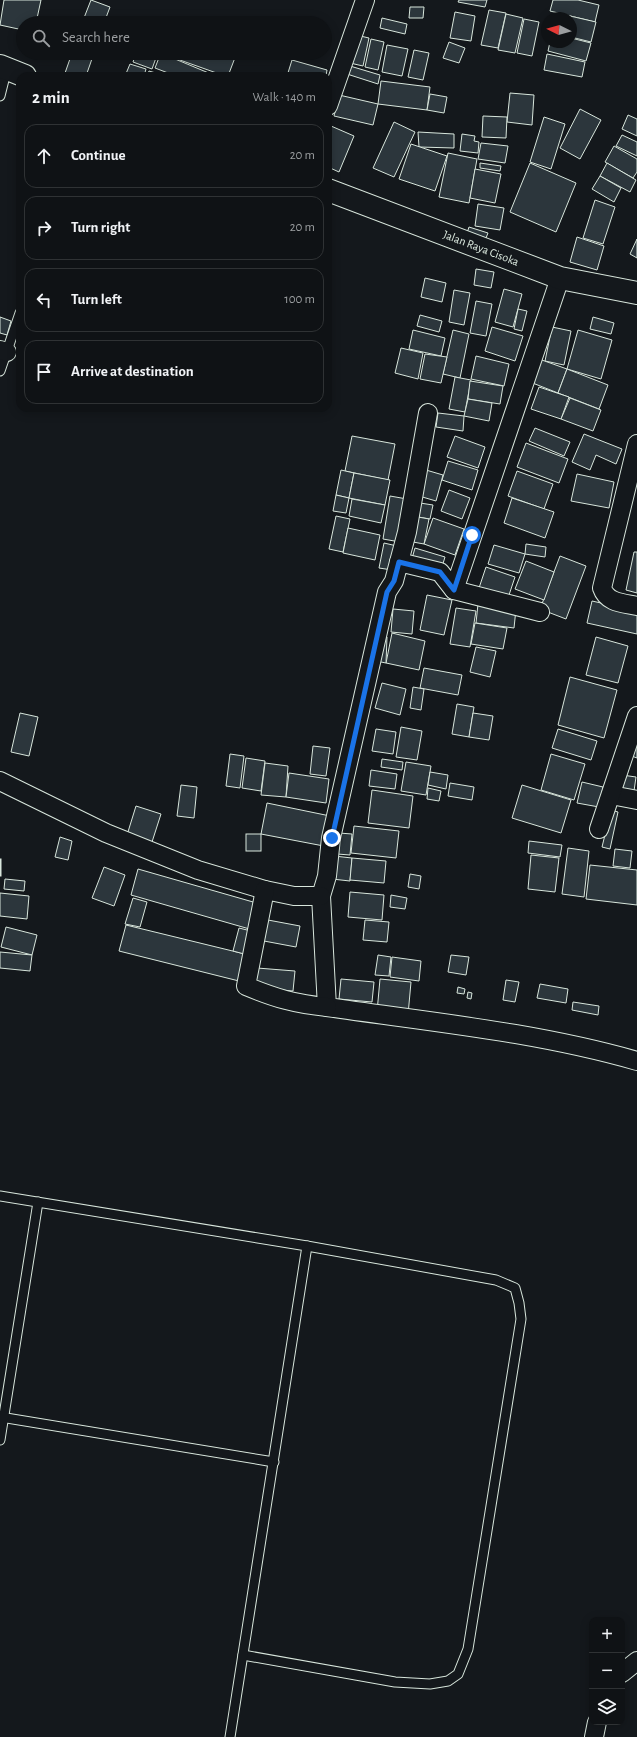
<!DOCTYPE html>
<meta charset="utf-8">
<style>
:root{--surface:#0f1215;--page:#181b1e;--text:#f1f3f6;--muted:#9b9ea0;--line:#2f3234}
body{margin:0;font-family:"Alegreya Sans",sans-serif;background:var(--page);color:var(--text)}
.controls{position:absolute;right:12px;bottom:12px;display:grid;overflow:hidden;border-radius:8px;box-shadow:0 2px 10px #0003}
.controls button{width:36px;height:36px;display:grid;place-items:center;padding:0;border:0;border-bottom:1px solid var(--line);background:var(--surface);color:var(--text);font:20px sans-serif}
.compass{position:absolute;left:541px;top:12px;width:36px;height:36px;border-radius:50%;background:var(--surface);box-shadow:0 2px 10px #0003;rotate:275deg}
.stop{position:absolute;width:12px;height:12px;margin:-9px;border:3px solid #1a73e8;border-radius:50%;background:#fff}
.stop.end{background:#1a73e8;border-color:#fff;box-shadow:0 1px 4px #0008}
.list{margin:0;padding:0;list-style:none}
h2{display:flex;justify-content:space-between;align-items:center;height:52px;margin:0;padding:0 16px;font-size:17px}
h2 small{font-size:13px;font-weight:400;color:var(--muted)}
.list li{display:grid;grid-template-columns:26px 1fr auto;gap:12px;align-items:center;box-sizing:border-box;height:64px;margin:0 8px 8px;padding:0 8px;border:1px solid var(--line);border-radius:12px}
.list b{display:block;font-size:15px;white-space:nowrap}
.list em{font-size:13px;font-style:normal;color:var(--muted)}
.icon{flex:none;width:22px;height:22px;fill:none;stroke:currentColor;stroke-width:2;stroke-linecap:round;stroke-linejoin:round}
.map{position:relative;flex:none;width:637px;height:1737px;overflow:hidden}
.search{position:absolute;background:var(--surface);box-shadow:0 2px 10px #0003;left:16px;top:16px;width:316px;height:44px;display:flex;align-items:center;gap:10px;box-sizing:border-box;padding:0 14px;border-radius:22px;color:var(--muted);font-size:15px}
.panel{position:absolute;background:var(--surface);box-shadow:0 2px 10px #0003;left:16px;top:72px;width:316px;height:340px;border-radius:12px}
.map>svg:first-child{display:block}
.building{fill:#2c363c;stroke:#d8e6dc}
.lines{fill:none;stroke-linecap:round;stroke-linejoin:round}
.service-casing{stroke:#d8e6dc;stroke-width:11}
.minor-casing{stroke:#d8e6dc;stroke-width:20}
.tertiary-casing{stroke:#d8e6dc;stroke-width:24}
.service{stroke:#14181c;stroke-width:9}
.minor{stroke:#14181c;stroke-width:18}
.tertiary{stroke:#14181c;stroke-width:22}
.route{stroke:#1a73e8;stroke-width:5}
.labels{text-anchor:middle;dominant-baseline:central;stroke-width:3;stroke-linejoin:round;paint-order:stroke}
.street-label{font-size:12px;fill:#d8e6dc;stroke:#14181c}
</style>
<div class="map">
<svg width="637" height="1737" viewBox="0 0 637 1737">
<rect width="100%" height="100%" fill="#14181c"/>
<g class="building">
<polygon points="4,0 41,0 36,23 23,23 23,30 0,25"/>
<polygon points="91,0 110,7 104,23 82,23"/>
<polygon points="459,0 487,0 485,7 458,2"/>
<polygon points="553,0 578,0 599,5 595,22 550,11"/>
<polygon points="410,7 424,7 423,18 409,18"/>
<polygon points="489,10 506,13 498,48 481,45"/>
<polygon points="455,12 475,16 471,41 450,38"/>
<polygon points="557,13 596,22 591,42 571,37 571,18 556,18"/>
<polygon points="506,14 523,18 515,53 498,50"/>
<polygon points="382,18 407,24 405,34 380,28"/>
<polygon points="524,19 539,22 532,56 517,53"/>
<polygon points="356,35 369,38 363,66 350,63"/>
<polygon points="571,38 591,43 586,61 548,51 550,42 571,42"/>
<polygon points="371,39 384,42 378,70 365,67"/>
<polygon points="449,42 465,48 459,63 443,58"/>
<polygon points="387,45 408,49 402,76 382,72"/>
<polygon points="414,50 429,53 423,80 408,77"/>
<polygon points="72,53 94,53 86,76 64,76"/>
<polygon points="136,53 152,53 157,55 152,69 133,62"/>
<polygon points="163,53 229,53 236,55 228,76 225,76 163,54"/>
<polygon points="163,54 216,76 176,76 155,68 160,55"/>
<polygon points="547,54 585,62 582,77 544,70"/>
<polygon points="292,60 327,70 326,76 287,76"/>
<polygon points="130,64 146,69 144,76 125,76"/>
<polygon points="350,66 380,75 378,84 347,74"/>
<polygon points="149,71 159,74 159,76 147,76"/>
<polygon points="381,81 430,87 427,110 378,104"/>
<polygon points="510,93 534,95 532,125 507,122"/>
<polygon points="430,94 447,97 444,113 427,110"/>
<polygon points="339,95 378,104 373,125 334,116"/>
<polygon points="580,109 601,120 580,159 560,148"/>
<polygon points="628,115 637,119 637,136 622,129"/>
<polygon points="483,116 507,117 506,138 482,137"/>
<polygon points="544,117 565,124 551,169 530,162"/>
<polygon points="394,122 415,132 394,177 373,168"/>
<polygon points="331,126 354,136 339,172 328,167 328,133"/>
<polygon points="418,132 454,134 454,148 419,147"/>
<polygon points="462,134 475,136 474,141 479,142 478,153 460,151"/>
<polygon points="622,135 637,142 637,156 616,146"/>
<polygon points="481,143 508,146 505,163 478,159"/>
<polygon points="411,144 447,156 435,191 399,179"/>
<polygon points="614,146 637,159 637,172 633,178 605,162"/>
<polygon points="448,153 477,159 469,203 439,197"/>
<polygon points="480,163 501,166 500,171 480,168"/>
<polygon points="530,163 576,183 556,232 510,212"/>
<polygon points="607,163 636,180 630,192 600,176"/>
<polygon points="475,169 501,174 495,203 470,198"/>
<polygon points="600,176 621,188 614,202 592,189"/>
<polygon points="595,200 615,207 603,244 583,238"/>
<polygon points="478,204 504,208 500,230 475,226"/>
<polygon points="469,227 488,233 486,238 467,233"/>
<polygon points="577,237 604,246 597,270 570,262"/>
<polygon points="637,239 637,258 630,254"/>
<polygon points="476,269 494,272 491,288 474,285"/>
<polygon points="425,278 446,283 442,302 421,297"/>
<polygon points="504,289 522,294 513,327 495,322"/>
<polygon points="454,290 470,293 464,325 449,322"/>
<polygon points="476,301 492,304 486,336 470,333"/>
<polygon points="518,309 527,311 522,331 514,329"/>
<polygon points="420,315 442,321 439,332 417,326"/>
<polygon points="0,317 11,321 7,335 0,333"/>
<polygon points="593,317 614,323 611,334 590,329"/>
<polygon points="492,327 523,336 515,361 485,351"/>
<polygon points="552,327 571,331 564,365 545,361"/>
<polygon points="413,330 445,338 441,356 409,349"/>
<polygon points="453,330 469,334 460,378 443,374"/>
<polygon points="578,330 612,340 601,379 567,369"/>
<polygon points="401,348 423,353 418,379 395,373"/>
<polygon points="425,354 447,357 441,383 420,379"/>
<polygon points="476,356 509,364 504,386 471,379"/>
<polygon points="539,359 567,369 558,393 530,382"/>
<polygon points="567,369 608,385 599,409 558,393"/>
<polygon points="455,377 471,380 465,412 449,409"/>
<polygon points="470,381 503,386 500,404 468,399"/>
<polygon points="539,387 569,397 561,419 531,409"/>
<polygon points="570,398 601,410 593,431 561,419"/>
<polygon points="468,399 492,403 489,421 464,416"/>
<polygon points="438,413 464,416 463,431 436,427"/>
<polygon points="535,428 570,442 564,456 529,441"/>
<polygon points="584,434 622,449 616,464 596,455 590,470 572,462"/>
<polygon points="352,436 395,444 388,480 345,471"/>
<polygon points="455,436 485,447 478,468 447,457"/>
<polygon points="526,443 568,459 559,483 517,467"/>
<polygon points="448,461 478,470 472,490 442,480"/>
<polygon points="341,470 354,473 349,498 336,495"/>
<polygon points="426,470 443,475 436,501 419,496"/>
<polygon points="517,471 553,484 544,509 508,496"/>
<polygon points="354,473 390,480 385,505 349,498"/>
<polygon points="577,474 614,482 609,508 571,501"/>
<polygon points="449,490 470,498 462,519 441,511"/>
<polygon points="336,495 349,498 346,513 333,511"/>
<polygon points="390,496 407,499 400,542 383,539"/>
<polygon points="512,498 554,512 545,538 504,523"/>
<polygon points="352,499 385,505 381,523 349,516"/>
<polygon points="420,503 433,505 430,519 418,517"/>
<polygon points="336,516 350,519 343,552 329,549"/>
<polygon points="418,517 429,519 424,544 413,542"/>
<polygon points="433,518 464,529 455,555 424,544"/>
<polygon points="348,528 380,535 375,560 343,553"/>
<polygon points="384,543 397,546 392,570 379,568"/>
<polygon points="526,544 546,547 545,557 525,554"/>
<polygon points="494,545 525,554 519,573 488,564"/>
<polygon points="415,548 445,557 441,570 411,562"/>
<polygon points="634,552 637,552 637,593 626,590"/>
<polygon points="560,556 586,566 566,619 540,609"/>
<polygon points="526,561 554,572 544,600 515,589"/>
<polygon points="486,567 515,577 508,598 479,588"/>
<polygon points="427,595 452,600 444,635 420,630"/>
<polygon points="592,601 637,611 637,634 587,623"/>
<polygon points="478,604 516,609 514,628 476,623"/>
<polygon points="456,608 476,611 470,647 450,644"/>
<polygon points="393,609 414,611 412,634 391,632"/>
<polygon points="475,623 507,628 503,649 471,644"/>
<polygon points="392,633 425,641 419,670 386,663"/>
<polygon points="378,637 387,637 386,663 376,661"/>
<polygon points="596,637 628,646 618,683 586,675"/>
<polygon points="476,647 496,651 490,677 470,672"/>
<polygon points="424,668 462,675 458,695 420,688"/>
<polygon points="570,677 617,690 604,738 558,725"/>
<polygon points="382,683 406,689 400,715 375,708"/>
<polygon points="413,687 424,689 421,710 410,708"/>
<polygon points="457,704 474,707 469,737 452,734"/>
<polygon points="20,713 38,717 29,756 11,752"/>
<polygon points="473,713 493,716 489,740 469,737"/>
<polygon points="401,727 422,731 417,760 396,757"/>
<polygon points="376,729 396,732 393,754 372,751"/>
<polygon points="558,729 597,741 591,760 552,748"/>
<polygon points="637,734 637,758 629,755"/>
<polygon points="313,746 330,748 326,776 310,774"/>
<polygon points="230,754 244,756 240,788 226,786"/>
<polygon points="551,754 585,764 574,800 541,790"/>
<polygon points="246,758 265,761 261,791 242,788"/>
<polygon points="382,759 403,762 402,770 381,767"/>
<polygon points="406,762 431,766 426,795 401,791"/>
<polygon points="265,763 288,766 286,797 261,795"/>
<polygon points="371,770 397,774 395,789 369,786"/>
<polygon points="430,772 448,775 446,789 428,785"/>
<polygon points="289,773 329,779 326,803 286,797"/>
<polygon points="622,775 636,777 634,791 620,789"/>
<polygon points="582,782 603,787 599,807 577,803"/>
<polygon points="450,783 474,787 472,800 448,796"/>
<polygon points="181,785 197,787 194,818 177,816"/>
<polygon points="522,785 571,800 561,833 512,818"/>
<polygon points="428,788 441,791 439,801 427,799"/>
<polygon points="372,790 413,796 409,828 368,823"/>
<polygon points="267,803 335,817 329,847 261,834"/>
<polygon points="136,806 161,814 152,842 127,835"/>
<polygon points="611,810 618,812 610,849 602,847"/>
<polygon points="354,826 399,831 396,858 351,853"/>
<polygon points="339,833 352,834 350,855 337,854"/>
<rect x="246" y="834" width="15" height="17"/>
<polygon points="60,837 72,841 68,860 55,857"/>
<polygon points="529,841 562,845 560,857 528,853"/>
<polygon points="568,848 589,851 584,897 562,894"/>
<polygon points="615,849 632,851 630,868 613,866"/>
<polygon points="531,855 559,858 555,892 528,889"/>
<polygon points="334,856 352,858 350,881 332,879"/>
<polygon points="352,858 386,861 384,883 350,880"/>
<rect x="0" y="859" width="1" height="17"/>
<polygon points="590,865 637,870 637,905 586,899"/>
<polygon points="104,867 125,875 114,906 92,898"/>
<polygon points="138,869 260,904 253,930 131,895"/>
<polygon points="410,874 421,876 419,889 408,887"/>
<polygon points="5,879 25,881 24,891 4,889"/>
<polygon points="350,892 384,895 382,920 348,917"/>
<polygon points="0,893 29,896 27,919 0,916"/>
<polygon points="391,895 407,898 405,909 390,907"/>
<polygon points="133,898 147,902 140,927 125,924"/>
<polygon points="268,920 300,926 296,947 264,941"/>
<polygon points="365,920 389,922 387,942 363,940"/>
<polygon points="126,925 249,955 243,982 119,951"/>
<polygon points="6,927 37,935 32,955 1,947"/>
<polygon points="239,928 255,932 248,955 233,951"/>
<polygon points="0,952 32,955 30,971 0,968"/>
<polygon points="378,955 391,957 389,976 375,975"/>
<polygon points="451,955 469,957 466,975 448,972"/>
<polygon points="392,957 421,961 419,981 390,977"/>
<polygon points="257,968 295,971 293,991 255,988"/>
<polygon points="341,979 374,982 372,1002 339,999"/>
<polygon points="380,979 411,982 408,1015 377,1012"/>
<polygon points="506,980 519,982 515,1002 503,1000"/>
<polygon points="540,984 568,989 566,1003 537,998"/>
<polygon points="458,987 465,989 464,994 457,993"/>
<polygon points="468,992 472,993 471,999 467,998"/>
<polygon points="573,1002 599,1006 598,1015 572,1010"/>
</g>
<g class="lines">
<g class="service-casing">
<g id="service">
<polyline points="0,96 7,68"/>
<polyline points="0,371 20,313"/>
<polyline points="0,1196 307,1246 496,1280 515,1288 519,1303 521,1319 468,1649 458,1674 448,1681 430,1684 395,1682 243,1655"/>
<polyline points="0,1417 274,1462"/>
<polyline points="0,1440 38,1202"/>
<polyline points="230,1737 307,1246"/>
</g>
</g>
<g class="minor-casing">
<g id="minor">
<polyline points="328,106 365,0"/>
<path d="M560,278L454,590L440,572L399,562L394,581L387,592L331,838L327,876L321,896L327,1007C430,1022 536,1032 637,1061"/>
<polyline points="0,350 7,352"/>
<path d="M637,444L602,588C607,603 623,603 637,606"/>
<polyline points="399,562 407,532 428,413"/>
<polyline points="454,590 540,612"/>
<polyline points="0,781 106,833 198,870 265,890 294,896 321,896"/>
<polyline points="611,795 637,800"/>
<polyline points="599,829 637,716"/>
<path d="M265,890L246,986C275,998 295,1004 327,1007"/>
<polyline points="622,1673 637,1661"/>
<polyline points="594,1737 597,1722"/>
</g>
</g>
<g class="tertiary-casing">
<g id="tertiary">
<polyline points="0,66 25,76"/>
<polyline points="328,190 560,278 637,293"/>
</g>
</g>
<use href="#service" class="service"/>
<use href="#minor" class="minor"/>
<use href="#tertiary" class="tertiary"/>
</g>
<g class="lines">
<polyline class="route" points="332,838 387,592 394,581 399,562 440,572 454,590 472,535"/>
</g>
<g class="labels">
<g class="street-label">
<text transform="translate(481 248) rotate(21)">Jalan Raya Cisoka</text>
</g>
</g>
</svg>
<div class="controls">
<button>+</button>
<button>−</button>
<button><svg class="icon" aria-label="layers" viewBox="0 0 24 24"><path d="M12 4l9 5-9 5-9-5zM3 14l9 5 9-5"/></svg></button>
</div>
<svg class="compass" viewBox="-18 -18 36 36"><path d="M0-13l5 13h-10z" fill="#e53935"/><path d="M0 13l5-13h-10z" fill="#9b9ea0"/></svg>
<div class="stop" style="left:472px;top:535px"></div>
<div class="stop end" style="left:332px;top:838px"></div>
<div class="search"><svg class="icon" aria-label="search" viewBox="0 0 24 24"><circle cx="10" cy="10" r="6"/><path d="M15 15l6 6"/></svg>Search here</div>
<section class="panel">
<h2>2 min<small>Walk · 140 m</small></h2>
<ul class="list">
<li><svg class="icon" aria-label="ahead" viewBox="0 0 24 24"><path d="M12 20V5M6 11l6-6 6 6"/></svg><div><b>Continue</b></div><em>20 m</em></li>
<li><svg class="icon" aria-label="right" viewBox="0 0 24 24"><path d="M7 20v-9h11M14 6l5 5-5 5"/></svg><div><b>Turn right</b></div><em>20 m</em></li>
<li><svg class="icon" aria-label="left" viewBox="0 0 24 24"><path d="M17 20v-9H6M10 6l-5 5 5 5"/></svg><div><b>Turn left</b></div><em>100 m</em></li>
<li><svg class="icon" aria-label="arrive" viewBox="0 0 24 24"><path d="M6 21V4h12l-3 4 3 4H6"/></svg><div><b>Arrive at destination</b></div></li>
</ul>
</section>
</div>
